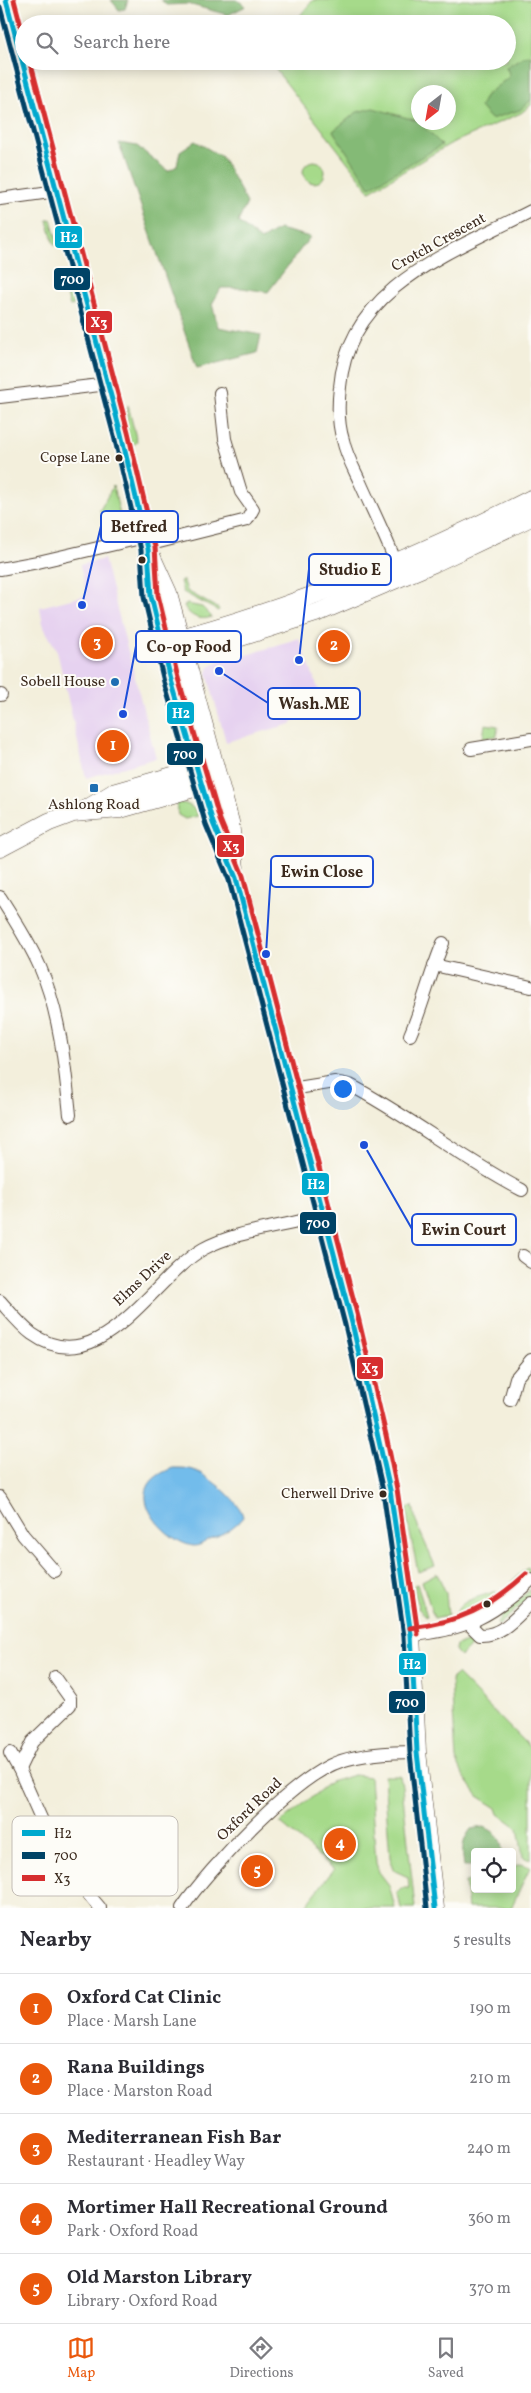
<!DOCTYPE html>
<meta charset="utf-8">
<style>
:root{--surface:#fff;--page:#f7f7f7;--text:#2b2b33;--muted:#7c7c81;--line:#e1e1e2;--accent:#ea580c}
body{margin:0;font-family:Vollkorn,serif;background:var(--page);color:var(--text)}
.controls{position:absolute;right:15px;bottom:15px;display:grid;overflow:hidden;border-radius:5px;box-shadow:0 2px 12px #0003}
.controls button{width:45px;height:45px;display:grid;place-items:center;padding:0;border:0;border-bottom:1px solid var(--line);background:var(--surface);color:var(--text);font:25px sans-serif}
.compass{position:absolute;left:411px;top:85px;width:45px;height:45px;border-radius:50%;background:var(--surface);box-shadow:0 2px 12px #0003;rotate:211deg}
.you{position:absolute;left:342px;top:1088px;width:18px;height:18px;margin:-12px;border:4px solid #fff;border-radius:50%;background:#1a73e8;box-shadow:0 0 0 8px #1a73e833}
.badge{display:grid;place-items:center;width:32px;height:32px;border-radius:50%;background:var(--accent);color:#fff;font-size:16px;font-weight:700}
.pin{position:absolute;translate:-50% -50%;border:2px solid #fff;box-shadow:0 1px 5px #0006}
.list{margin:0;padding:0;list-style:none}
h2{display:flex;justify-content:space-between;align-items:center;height:65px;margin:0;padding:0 20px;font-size:21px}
h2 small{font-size:16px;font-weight:400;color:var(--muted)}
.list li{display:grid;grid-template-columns:32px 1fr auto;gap:15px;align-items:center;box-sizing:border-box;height:70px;padding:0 20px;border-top:1px solid var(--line)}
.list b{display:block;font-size:19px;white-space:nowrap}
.list p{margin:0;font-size:16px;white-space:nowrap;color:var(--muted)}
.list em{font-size:16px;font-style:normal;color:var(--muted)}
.icon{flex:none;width:28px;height:28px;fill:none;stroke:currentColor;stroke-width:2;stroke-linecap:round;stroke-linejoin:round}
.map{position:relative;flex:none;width:531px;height:1908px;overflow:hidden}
.search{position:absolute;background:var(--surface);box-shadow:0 2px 12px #0003;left:15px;right:15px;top:15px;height:55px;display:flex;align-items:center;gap:12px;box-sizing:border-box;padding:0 18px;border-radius:28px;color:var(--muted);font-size:19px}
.sheet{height:415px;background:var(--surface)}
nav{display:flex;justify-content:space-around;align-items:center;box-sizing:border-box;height:70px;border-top:1px solid var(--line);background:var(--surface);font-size:14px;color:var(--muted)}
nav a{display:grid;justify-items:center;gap:2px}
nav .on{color:var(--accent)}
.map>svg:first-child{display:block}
.built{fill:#e6d2f0}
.green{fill:#a6da8a;stroke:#708254;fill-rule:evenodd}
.forest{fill:#84ba76;stroke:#60724a}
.water{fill:#72bceb;stroke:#567384}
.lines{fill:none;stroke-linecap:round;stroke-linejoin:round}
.minor-casing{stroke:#57483a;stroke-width:14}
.secondary-casing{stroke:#57483a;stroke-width:19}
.minor{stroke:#fff;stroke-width:12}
.secondary{stroke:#fff;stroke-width:18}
.bus-1-casing{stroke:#fdfcf7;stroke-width:9}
.bus-2-casing{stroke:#fdfcf7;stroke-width:9}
.bus-3-casing{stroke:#fdfcf7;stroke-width:9}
.bus-1{stroke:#00a9ce;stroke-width:5}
.bus-2{stroke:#004366;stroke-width:5}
.bus-3{stroke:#d62e2f;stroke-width:5}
.bus-dot{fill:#3b2a1e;stroke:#fdfcf7;stroke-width:2}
.poi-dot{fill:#1f6fb2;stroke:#fdfcf7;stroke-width:2}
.labels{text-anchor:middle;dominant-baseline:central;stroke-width:4;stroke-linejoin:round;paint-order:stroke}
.bus-label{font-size:14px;fill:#3b2a1e;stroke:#fdfcf7;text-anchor:end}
.street-label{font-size:15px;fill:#3b2a1e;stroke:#fdfcf7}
.poi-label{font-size:15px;fill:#3b2a1e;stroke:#fdfcf7;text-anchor:end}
.key{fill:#fdfcf7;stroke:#c3bdb6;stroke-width:1}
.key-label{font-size:14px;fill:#3b2a1e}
.leader{fill:none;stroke:#1d4ed8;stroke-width:2}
.callout-dot{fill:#1d4ed8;stroke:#fdfcf7;stroke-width:2}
.callout{fill:#fdfcf7;stroke:#1d4ed8;stroke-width:2}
.callout-label{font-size:16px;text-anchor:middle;font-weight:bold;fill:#3b2a1e}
.line-badge{stroke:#fdfcf7;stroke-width:2}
.badge-label{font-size:14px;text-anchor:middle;font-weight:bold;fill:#fff}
</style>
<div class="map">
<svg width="531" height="1908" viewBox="0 0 531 1908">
<rect width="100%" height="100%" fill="#fdfcf7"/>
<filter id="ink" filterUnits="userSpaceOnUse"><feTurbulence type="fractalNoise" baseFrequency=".02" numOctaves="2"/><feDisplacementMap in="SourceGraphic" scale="10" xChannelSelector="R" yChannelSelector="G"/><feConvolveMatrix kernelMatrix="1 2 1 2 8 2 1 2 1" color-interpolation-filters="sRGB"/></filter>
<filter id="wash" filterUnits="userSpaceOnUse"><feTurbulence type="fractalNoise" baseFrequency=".0096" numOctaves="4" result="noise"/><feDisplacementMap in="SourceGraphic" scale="20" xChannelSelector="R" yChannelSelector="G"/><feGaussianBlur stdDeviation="1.12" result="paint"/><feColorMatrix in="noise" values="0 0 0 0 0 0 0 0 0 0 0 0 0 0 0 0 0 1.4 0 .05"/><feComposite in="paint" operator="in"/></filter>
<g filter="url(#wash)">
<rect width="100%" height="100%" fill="#f3efdc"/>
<g class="built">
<polygon points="104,559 156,758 86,778 57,651 43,626 40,607 87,595 80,565"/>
<polygon points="299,638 319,691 306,711 291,724 226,742 207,673 209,667 227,657 232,660"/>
</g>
<g class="green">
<path d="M313,0H531V105L521,113L450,144L370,191L269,61H507V24H293ZM418,92H448V122H418Z"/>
<circle cx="314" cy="172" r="11"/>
<polygon points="51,219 58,244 54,245 47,220"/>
<polygon points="66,274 74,305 70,306 62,275"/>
<polygon points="128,405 137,442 135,444 131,444 126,430"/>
<polygon points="113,486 122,523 119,529 107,532 100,510"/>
<polygon points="180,581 184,581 187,591 219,609 218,611 183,592"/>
<path d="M187,604L202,607L212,617C200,621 190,617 184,606Z"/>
<polygon points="485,724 498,726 497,736 483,738"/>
<path d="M176,803C185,802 195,806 198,816L185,819L178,815Z"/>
<polygon points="413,1506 416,1522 435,1566 418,1572 408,1523 407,1508"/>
<polygon points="528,1567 531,1572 515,1588 512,1581"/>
<polygon points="437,1573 446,1593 448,1615 434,1618 422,1581"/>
<polygon points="417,1584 427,1616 426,1617 418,1608 414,1585"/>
<polygon points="531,1589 531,1596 499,1625 497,1624 502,1618 500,1615"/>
<path d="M494,1592H497L501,1598L478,1611L456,1617C456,1600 480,1597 494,1592Z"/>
<polygon points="467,1642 473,1644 460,1657 455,1650 456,1645"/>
<polygon points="457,1674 531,1749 531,1860 523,1857 518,1828 499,1814 497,1808 478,1796 463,1775 456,1759 451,1679"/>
<polygon points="354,1775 370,1777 376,1863 379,1872 389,1885 395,1908 304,1908 334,1869 280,1823 330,1782"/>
<polygon points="384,1776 400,1776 402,1786 415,1908 401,1908 397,1892 401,1888 409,1888 408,1877 395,1871 390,1858"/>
<polygon points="520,1864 530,1867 511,1908 468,1908 465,1882 475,1880 475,1889 512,1889 512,1868"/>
</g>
<g class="forest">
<polygon points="111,0 128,0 125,9 119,10"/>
<polygon points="161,0 237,0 246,6 228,15 188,4 166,5"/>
<polygon points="524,56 531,56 531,100 520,110 491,119 480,107 485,96 510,76 506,67"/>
<polygon points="373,108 418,121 442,145 370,187 333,131 357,112"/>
<polygon points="195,141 222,157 247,203 238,222 261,240 279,229 310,237 268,292 242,288 221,288 212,304 218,327 261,335 257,353 197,368 119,143 137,146 168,171 177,166 180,151"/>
<path d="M483,1827C496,1831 502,1838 502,1852H475V1866H464C462,1851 461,1842 471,1829Z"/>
</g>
<path class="water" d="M173,1468C181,1468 189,1468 196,1471C211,1478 241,1502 243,1517C235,1527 226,1532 215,1537C207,1539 202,1546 194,1546C172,1544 139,1511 147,1489C151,1477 163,1472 173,1468Z"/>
</g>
<g filter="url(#ink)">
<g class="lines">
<g class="minor-casing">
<g id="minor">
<polyline points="0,199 57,191"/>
<polyline points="0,397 108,384"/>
<polyline points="147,545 247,520 253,509 241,492 225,439 220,393"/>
<path d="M396,563C385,535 372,509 360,482C354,469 346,455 343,440C338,424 338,404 340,387C348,286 454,251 531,211"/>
<polyline points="0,569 38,562 145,537"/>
<polyline points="0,695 1,695"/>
<polyline points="471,749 531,739"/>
<path d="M0,897C14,919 29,942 40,967C60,1013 65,1066 70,1115"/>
<polyline points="434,965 531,987"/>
<path d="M410,1035C423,1005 430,974 443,943"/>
<path d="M291,1089L335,1082L350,1085C409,1116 462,1159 522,1190"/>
<polyline points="523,1256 531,1262"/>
<path d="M0,1301C10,1312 20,1325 32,1334C100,1383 152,1278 203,1249C238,1230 286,1227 324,1215"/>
<polyline points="510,1400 516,1378 531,1360"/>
<polyline points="0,1497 23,1535 54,1571"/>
<path d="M469,1624L480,1635C502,1636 516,1617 531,1603"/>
<path d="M411,1635C463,1631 493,1616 531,1580"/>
<polyline points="10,1753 19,1769 60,1861 100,1908"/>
<polyline points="19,1769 32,1742 70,1705 70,1698 55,1677"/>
<polyline points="28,1885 60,1861"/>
<path d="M182,1908C209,1868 296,1775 341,1761C365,1753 392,1752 417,1752"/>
</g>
</g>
<g class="secondary-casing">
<g id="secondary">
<polyline points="6,0 121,434 148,549 168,593 230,822 236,878 352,1323 390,1490 411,1635 417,1752 435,1908"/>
<path d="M148,559C152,614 167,666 182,719C195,766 209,814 228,859"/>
<path d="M162,643C290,610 413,559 531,499"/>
<polyline points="166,661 319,612 434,563 531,517"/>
<polyline points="85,810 113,793 208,766"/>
<polyline points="0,848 49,822 73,813 120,809 211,783"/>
</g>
</g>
<use href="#minor" class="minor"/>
<use href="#secondary" class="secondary"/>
<g class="bus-1-casing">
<polyline id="bus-1" points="6,0 121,434 148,549 151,596 171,680 213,823 236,878 352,1323 390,1490 411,1635 417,1752 435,1908"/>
</g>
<g class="bus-2-casing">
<polyline id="bus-2" points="0,7 114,436 141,550 144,597 164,682 206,825 229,880 345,1325 383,1491 404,1636 410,1753 427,1908"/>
</g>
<g class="bus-3-casing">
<g id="bus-3">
<polyline points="14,0 24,38"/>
<polyline points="30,61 128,432 155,547 158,595 178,678 220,820 243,876 359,1321 386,1435 397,1489 418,1634"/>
<path d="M410,1628C460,1622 489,1608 526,1574"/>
</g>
</g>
<use href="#bus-1" class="bus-1"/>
<use href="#bus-2" class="bus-2"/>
<use href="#bus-3" class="bus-3"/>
</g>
</g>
<g class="bus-dot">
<circle cx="119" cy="458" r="4.5"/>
<circle cx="142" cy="560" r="4.5"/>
<circle cx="383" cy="1494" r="4.5"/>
<circle cx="487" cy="1604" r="4.5"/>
</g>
<g class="poi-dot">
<circle cx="115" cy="682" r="5"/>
<rect x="89" y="783" width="10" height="10" rx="2.5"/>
</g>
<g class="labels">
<g class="bus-label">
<text x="110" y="458">Copse Lane</text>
<text x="374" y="1494">Cherwell Drive</text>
</g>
<g class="street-label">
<text transform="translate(439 243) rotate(-29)">Crotch Crescent</text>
<text transform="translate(143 1279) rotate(-43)">Elms Drive</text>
<text transform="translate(250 1810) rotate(-44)">Oxford Road</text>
</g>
<g class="poi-label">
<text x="105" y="682">Sobell House</text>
<text x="94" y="805" text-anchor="middle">Ashlong Road</text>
</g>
</g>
<rect x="12" y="1816" width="166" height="80" rx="8" class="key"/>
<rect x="22" y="1830" width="23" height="6" fill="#00a9ce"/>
<rect x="22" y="1852" width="23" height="7" fill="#004366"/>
<rect x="22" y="1875" width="23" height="6" fill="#d62e2f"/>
<g class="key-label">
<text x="54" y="1838">H2</text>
<text x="54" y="1860">700</text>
<text x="54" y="1883">X3</text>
</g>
<path class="leader" d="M82 605L101 526M299 660L309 569M123 714L136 646M219 671L268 703M266 954L271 871M364 1145L412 1229"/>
<g class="callout-dot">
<circle cx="82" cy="605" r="5"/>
<circle cx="299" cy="660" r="5"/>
<circle cx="123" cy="714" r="5"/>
<circle cx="219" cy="671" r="5"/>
<circle cx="266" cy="954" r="5"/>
<circle cx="364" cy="1145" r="5"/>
</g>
<g class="callout">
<rect x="101" y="511" width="77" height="31" rx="5"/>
<rect x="309" y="554" width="82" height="31" rx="5"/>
<rect x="136" y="631" width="105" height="31" rx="5"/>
<rect x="268" y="688" width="92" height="31" rx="5"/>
<rect x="271" y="856" width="102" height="31" rx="5"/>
<rect x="412" y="1214" width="104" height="31" rx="5"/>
</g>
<g class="callout-label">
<text x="139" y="532">Betfred</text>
<text x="350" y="575">Studio E</text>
<text x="189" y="652">Co-op Food</text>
<text x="314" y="709">Wash.ME</text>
<text x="322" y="877">Ewin Close</text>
<text x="464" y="1235">Ewin Court</text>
</g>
<g class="line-badge">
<rect x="54" y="225" width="29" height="24" rx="5" fill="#00a9ce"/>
<rect x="53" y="267" width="38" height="24" rx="5" fill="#004366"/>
<rect x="85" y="310" width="28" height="24" rx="5" fill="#d62e2f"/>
<rect x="166" y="701" width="29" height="24" rx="5" fill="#00a9ce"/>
<rect x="166" y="742" width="38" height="24" rx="5" fill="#004366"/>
<rect x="216" y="834" width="29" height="24" rx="5" fill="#d62e2f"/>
<rect x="301" y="1172" width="29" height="24" rx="5" fill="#00a9ce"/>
<rect x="299" y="1211" width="38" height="24" rx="5" fill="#004366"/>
<rect x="356" y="1356" width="28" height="24" rx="5" fill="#d62e2f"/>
<rect x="398" y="1652" width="29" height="24" rx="5" fill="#00a9ce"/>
<rect x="388" y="1690" width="38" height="24" rx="5" fill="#004366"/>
</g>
<g class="badge-label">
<text x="69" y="242">H2</text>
<text x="72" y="284">700</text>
<text x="99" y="327">X3</text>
<text x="181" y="718">H2</text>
<text x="185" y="759">700</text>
<text x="231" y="851">X3</text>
<text x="316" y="1189">H2</text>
<text x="318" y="1228">700</text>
<text x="370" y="1373">X3</text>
<text x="412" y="1669">H2</text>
<text x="407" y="1707">700</text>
</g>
</svg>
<div class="controls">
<button><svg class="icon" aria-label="locate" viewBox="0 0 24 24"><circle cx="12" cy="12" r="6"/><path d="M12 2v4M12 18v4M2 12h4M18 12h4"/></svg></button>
</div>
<svg class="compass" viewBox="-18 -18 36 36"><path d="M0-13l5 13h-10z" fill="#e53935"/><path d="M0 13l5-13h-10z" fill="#7c7c81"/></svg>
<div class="you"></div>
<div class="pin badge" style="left:113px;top:746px">1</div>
<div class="pin badge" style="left:334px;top:646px">2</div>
<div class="pin badge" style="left:97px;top:643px">3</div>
<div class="pin badge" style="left:340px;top:1844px">4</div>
<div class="pin badge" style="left:257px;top:1871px">5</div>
<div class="search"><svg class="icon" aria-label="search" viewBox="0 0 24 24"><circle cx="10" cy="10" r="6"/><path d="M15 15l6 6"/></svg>Search here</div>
</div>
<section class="sheet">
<h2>Nearby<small>5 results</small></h2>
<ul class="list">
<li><span class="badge">1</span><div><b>Oxford Cat Clinic</b><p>Place · Marsh Lane</p></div><em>190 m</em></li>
<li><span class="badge">2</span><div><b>Rana Buildings</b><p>Place · Marston Road</p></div><em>210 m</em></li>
<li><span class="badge">3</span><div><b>Mediterranean Fish Bar</b><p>Restaurant · Headley Way</p></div><em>240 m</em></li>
<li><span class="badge">4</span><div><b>Mortimer Hall Recreational Ground</b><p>Park · Oxford Road</p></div><em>360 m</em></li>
<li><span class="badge">5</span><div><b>Old Marston Library</b><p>Library · Oxford Road</p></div><em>370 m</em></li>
</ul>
</section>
<nav>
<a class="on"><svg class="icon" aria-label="map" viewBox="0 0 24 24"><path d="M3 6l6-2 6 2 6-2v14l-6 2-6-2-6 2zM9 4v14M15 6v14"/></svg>Map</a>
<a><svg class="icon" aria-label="directions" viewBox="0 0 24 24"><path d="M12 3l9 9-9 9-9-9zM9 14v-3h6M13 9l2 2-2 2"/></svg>Directions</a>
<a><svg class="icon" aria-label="saved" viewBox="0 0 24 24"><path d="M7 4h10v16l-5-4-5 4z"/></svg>Saved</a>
</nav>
